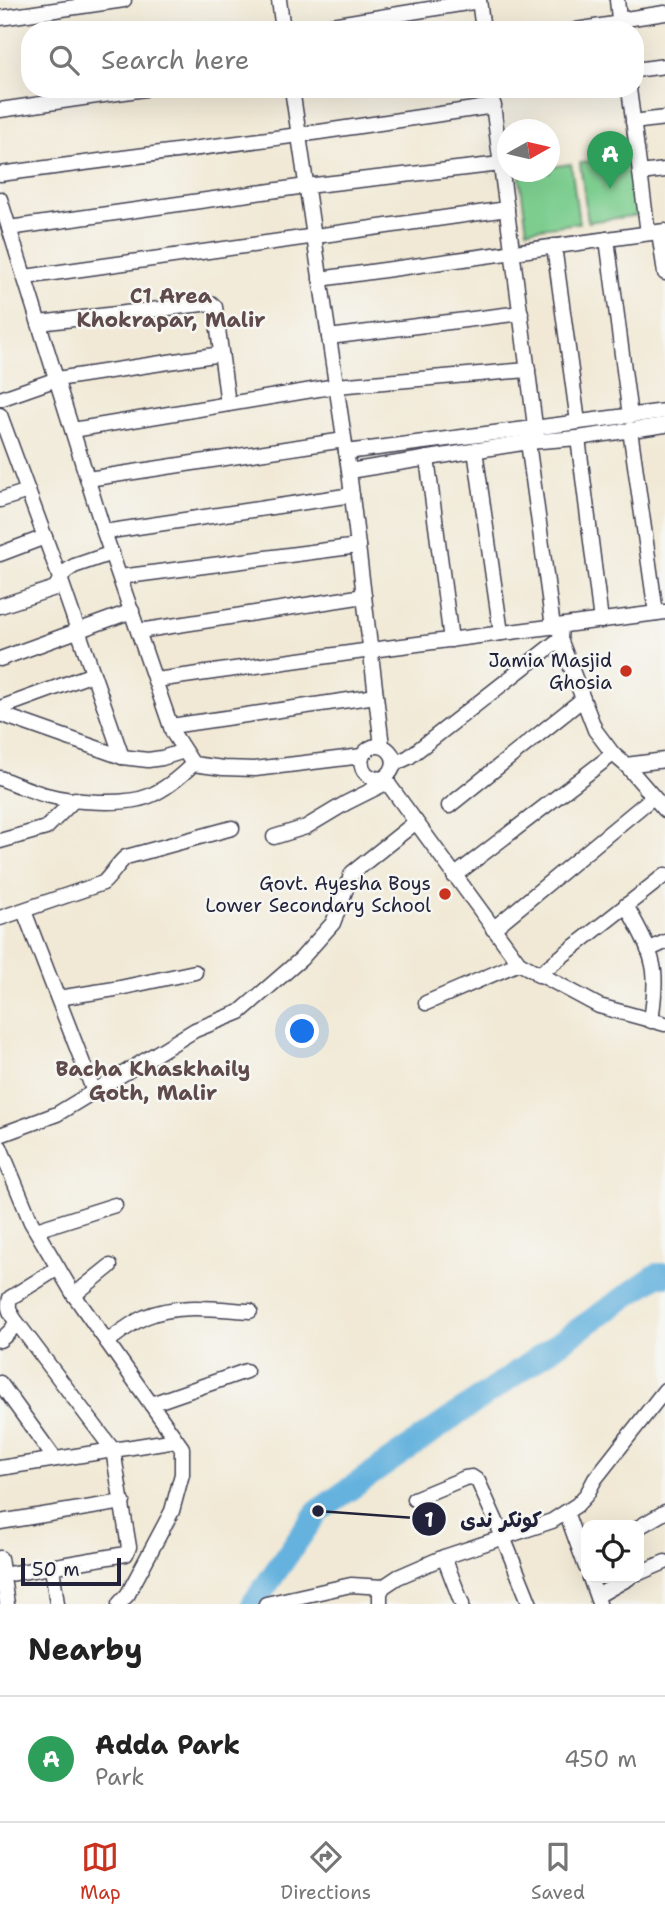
<!DOCTYPE html>
<meta charset="utf-8">
<style>
:root{--surface:#fff;--page:#f2f2f2;--text:#222;--muted:#767676;--line:#e0e0e0;--accent:#c8321e}
body{margin:0;font-family:"Shantell Sans","Playpen Sans Arabic",sans-serif;background:var(--page);color:var(--text)}
.controls{position:absolute;right:21px;bottom:21px;display:grid;overflow:hidden;border-radius:14px;box-shadow:0 7px 28px #0002}
.controls button{width:63px;height:63px;display:grid;place-items:center;padding:0;border:0;border-bottom:2px solid var(--line);background:var(--surface);color:var(--text);font:35px sans-serif}
.compass{position:absolute;left:497px;top:119px;width:63px;height:63px;border-radius:50%;background:var(--surface);box-shadow:0 7px 28px #0002;rotate:82deg}
.scale{position:absolute;left:21px;bottom:18px;width:100px;box-sizing:border-box;padding-left:7px;border:4px solid #22223b;border-top:0;font-size:19px;line-height:24px;white-space:nowrap;color:#22223b;-webkit-text-stroke:5px #f6f6f2;paint-order:stroke}
.you{position:absolute;left:303px;top:1032px;width:24px;height:24px;margin:-18px;border:5px solid #fff;border-radius:50%;background:#1a73e8;box-shadow:0 0 0 10px #1a73e833}
.badge{display:grid;place-items:center;width:46px;height:46px;border-radius:50%;background:var(--accent);color:#fff;font-size:23px;font-weight:700}
.pin{position:absolute;translate:-50% -58px;filter:drop-shadow(0 2px 4px #0008)}
.pin::after{content:'';position:absolute;top:37px;width:24px;height:21px;background:inherit;clip-path:polygon(0 0,100% 0,50% 100%)}
.list{margin:0;padding:0;list-style:none}
h2{display:flex;justify-content:space-between;align-items:center;height:91px;margin:0;padding:0 28px;font-size:30px}
h2 small{font-size:23px;font-weight:400;color:var(--muted)}
.list li{display:grid;grid-template-columns:46px 1fr auto;gap:21px;align-items:center;box-sizing:border-box;height:126px;padding:0 28px;border-top:2px solid var(--line)}
.list b{display:block;font-size:26px;white-space:nowrap}
.list p{margin:0;font-size:23px;white-space:nowrap;color:var(--muted)}
.list em{font-size:23px;font-style:normal;color:var(--muted)}
.icon{flex:none;width:38px;height:38px;fill:none;stroke:currentColor;stroke-width:2;stroke-linecap:round;stroke-linejoin:round}
.map{position:relative;flex:none;width:665px;height:1604px;overflow:hidden}
.search{position:absolute;background:var(--surface);box-shadow:0 7px 28px #0002;left:21px;right:21px;top:21px;height:77px;display:flex;align-items:center;gap:18px;box-sizing:border-box;padding:0 24px;border-radius:28px;color:var(--muted);font-size:26px}
.sheet{height:217px;background:var(--surface)}
nav{display:flex;justify-content:space-around;align-items:center;box-sizing:border-box;height:98px;border-top:2px solid var(--line);background:var(--surface);font-size:19px;color:var(--muted)}
nav a{display:grid;justify-items:center;gap:4px}
nav .on{color:var(--accent)}
.map>svg:first-child{display:block}
.green{fill:#7ccd8e;stroke:#4f7864;stroke-width:2}
.lines{fill:none;stroke-linecap:round;stroke-linejoin:round}
.river{stroke:#65b2de;stroke-width:24}
.minor-casing{stroke:#414052;stroke-width:17}
.minor{stroke:#fff;stroke-width:14}
.poi-dot{fill:#c8321e;stroke:#f6f6f2;stroke-width:2.5}
.labels{text-anchor:middle;dominant-baseline:central;stroke-width:5;stroke-linejoin:round;paint-order:stroke}
.poi-label{font-size:19px;fill:#22223b;stroke:#f6f6f2;text-anchor:end}
.neighbourhood-label{font-size:21px;font-weight:bold;fill:#5f4b4c;stroke:#f6f6f2}
.leader{fill:none;stroke:#22223b;stroke-width:2.5}
.callout-dot{fill:#22223b;stroke:#f6f6f2;stroke-width:2.5}
.mark-label{font-size:21px;text-anchor:middle;font-weight:bold;fill:#fff}
.callout-label{font-size:21px;text-anchor:middle;font-weight:bold;fill:#22223b;stroke:#f6f6f2;stroke-width:5;stroke-linejoin:round;paint-order:stroke}
</style>
<div class="map">
<svg width="665" height="1604" viewBox="0 0 665 1604">
<rect width="100%" height="100%" fill="#f6f6f2"/>
<filter id="ink" filterUnits="userSpaceOnUse"><feTurbulence type="fractalNoise" baseFrequency=".0143" numOctaves="2"/><feDisplacementMap in="SourceGraphic" scale="14" xChannelSelector="R" yChannelSelector="G"/><feConvolveMatrix kernelMatrix="1 2 1 2 8 2 1 2 1" color-interpolation-filters="sRGB"/></filter>
<filter id="wash" filterUnits="userSpaceOnUse"><feTurbulence type="fractalNoise" baseFrequency=".00686" numOctaves="4" result="noise"/><feDisplacementMap in="SourceGraphic" scale="28" xChannelSelector="R" yChannelSelector="G"/><feGaussianBlur stdDeviation="1.57" result="paint"/><feColorMatrix in="noise" values="0 0 0 0 0 0 0 0 0 0 0 0 0 0 0 0 0 1.4 0 .05"/><feComposite in="paint" operator="in"/></filter>
<g filter="url(#wash)">
<rect width="100%" height="100%" fill="#f1e9d5"/>
<g class="green">
<polygon points="632,156 640,215 588,222 580,163"/>
<polygon points="571,164 579,223 527,230 519,172 550,172 550,167"/>
</g>
<g class="lines">
<polyline class="river" points="253,1604 318,1511 657,1275 665,1275"/>
</g>
</g>
<g filter="url(#ink)">
<g class="lines">
<g class="minor-casing">
<g id="minor">
<polyline points="279,0 283,30"/>
<polyline points="479,0 483,30"/>
<polyline points="617,0 620,28"/>
<polyline points="0,18 124,0"/>
<polyline points="619,20 665,13"/>
<polyline points="301,30 479,1"/>
<polyline points="576,30 620,23"/>
<polyline points="635,70 665,66"/>
<polyline points="292,89 349,471 382,746"/>
<polyline points="491,89 537,441"/>
<polyline points="629,89 648,233"/>
<polyline points="0,110 145,89"/>
<polyline points="633,122 665,118"/>
<polyline points="640,173 665,170"/>
<polyline points="0,174 299,135 494,106"/>
<path d="M0,199L104,532L173,733L193,764L223,768L255,769L362,756C380,730 409,761 384,778C369,781 359,771 362,756"/>
<polyline points="9,228 306,186 501,164"/>
<polyline points="659,232 665,273"/>
<polyline points="607,239 630,416"/>
<polyline points="554,246 578,422"/>
<polyline points="25,277 507,209"/>
<polyline points="320,279 665,231"/>
<polyline points="39,323 211,303 215,307 228,404"/>
<polyline points="329,337 521,313"/>
<polyline points="0,399 57,379 221,354"/>
<polyline points="0,415 61,581 122,757"/>
<polyline points="73,430 336,386 528,370"/>
<polyline points="630,430 656,613"/>
<polyline points="578,438 601,621"/>
<polyline points="528,442 553,627"/>
<polyline points="475,450 501,633"/>
<polyline points="346,452 665,411"/>
<polyline points="427,458 451,640"/>
<polyline points="349,471 528,442 578,438 665,425"/>
<polyline points="88,479 344,440"/>
<polyline points="0,500 28,491"/>
<polyline points="104,532 352,495"/>
<polyline points="0,554 45,537"/>
<polyline points="120,577 358,546"/>
<polyline points="0,606 55,588 65,572 74,566 112,553"/>
<polyline points="561,626 560,639 595,730 613,754 626,765 665,810"/>
<polyline points="139,631 364,596"/>
<polyline points="0,659 132,611"/>
<polyline points="156,680 371,650 665,612"/>
<polyline points="0,708 93,674"/>
<polyline points="0,714 122,757 148,760 162,758 184,751"/>
<polyline points="171,726 376,696"/>
<polyline points="394,764 409,757 560,639"/>
<polyline points="626,765 665,760"/>
<path d="M0,778C15,784 31,791 46,795C71,802 125,806 149,796C166,789 180,777 193,764"/>
<polyline points="384,778 519,963 599,1006 665,1024"/>
<polyline points="449,806 583,699"/>
<polyline points="274,837 306,827 346,803 388,782"/>
<polyline points="0,841 46,828 75,799"/>
<polyline points="454,876 613,754"/>
<path d="M626,905C637,926 651,948 654,971C656,988 653,1005 651,1021"/>
<polyline points="24,911 94,1092"/>
<path d="M0,918L103,883C112,875 117,864 126,857L232,828"/>
<polyline points="493,929 653,797"/>
<polyline points="648,950 665,942"/>
<polyline points="538,975 665,875"/>
<polyline points="58,998 115,989 195,972"/>
<polyline points="426,1003 519,963"/>
<polyline points="0,1135 57,1114 195,1030 240,1012 301,959 333,923 352,873 416,822"/>
<polyline points="0,1147 31,1222 74,1295 182,1448 182,1474 172,1511 128,1594 119,1604"/>
<polyline points="36,1230 115,1205"/>
<polyline points="74,1295 110,1266"/>
<path d="M0,1340C31,1316 3,1321 10,1298L58,1268"/>
<path d="M107,1342C119,1333 131,1323 145,1317C177,1303 216,1309 250,1311"/>
<polyline points="0,1383 55,1459"/>
<polyline points="151,1404 246,1371"/>
<polyline points="0,1468 176,1440"/>
<polyline points="414,1499 465,1478 472,1477 478,1481 503,1537 530,1604"/>
<polyline points="566,1512 586,1567"/>
<polyline points="0,1522 123,1502"/>
<polyline points="639,1527 665,1512"/>
<polyline points="444,1557 462,1604"/>
<polyline points="0,1558 7,1604"/>
<polyline points="52,1567 57,1604"/>
<polyline points="639,1573 665,1562"/>
<polyline points="3,1575 126,1554 129,1547 113,1450 15,1320"/>
<polyline points="590,1578 599,1603"/>
<polyline points="597,1596 629,1578"/>
<polyline points="266,1604 351,1585 383,1587"/>
<polyline points="380,1604 380,1593 383,1587 398,1577 444,1557 552,1521 577,1505 587,1494 595,1479 665,1390"/>
</g>
</g>
<use href="#minor" class="minor"/>
</g>
</g>
<g class="poi-dot">
<circle cx="626" cy="671" r="7"/>
<circle cx="445" cy="894" r="7"/>
</g>
<g class="labels">
<g class="poi-label">
<text x="612" y="660">Jamia Masjid<tspan x="612" dy="22">Ghosia</tspan></text>
<text x="431" y="883">Govt. Ayesha Boys<tspan x="431" dy="22">Lower Secondary School</tspan></text>
</g>
<g class="neighbourhood-label">
<text x="171" y="296">C1 Area<tspan x="171" dy="24">Khokrapar, Malir</tspan></text>
<text x="153" y="1069">Bacha Khaskhaily<tspan x="153" dy="24">Goth, Malir</tspan></text>
</g>
</g>
<path class="leader" d="M318 1511L429 1519"/>
<g class="callout-dot">
<circle cx="318" cy="1511" r="7"/>
<circle cx="429" cy="1519" r="18"/>
</g>
<g class="mark-label">
<text x="429" y="1527">1</text>
</g>
<g class="callout-label">
<text x="501" y="1527">کونکر ندی</text>
</g>
</svg>
<div class="controls">
<button><svg class="icon" aria-label="locate" viewBox="0 0 24 24"><circle cx="12" cy="12" r="6"/><path d="M12 2v4M12 18v4M2 12h4M18 12h4"/></svg></button>
</div>
<svg class="compass" viewBox="-18 -18 36 36"><path d="M0-13l5 13h-10z" fill="#e53935"/><path d="M0 13l5-13h-10z" fill="#767676"/></svg>
<div class="scale">50 m</div>
<div class="you"></div>
<div class="pin badge" style="left:610px;top:189px;background:#2e9e5b">A</div>
<div class="search"><svg class="icon" aria-label="search" viewBox="0 0 24 24"><circle cx="10" cy="10" r="6"/><path d="M15 15l6 6"/></svg>Search here</div>
</div>
<section class="sheet">
<h2>Nearby<small></small></h2>
<ul class="list">
<li><span class="badge" style="background:#2e9e5b">A</span><div><b>Adda Park</b><p>Park</p></div><em>450 m</em></li>
</ul>
</section>
<nav>
<a class="on"><svg class="icon" aria-label="map" viewBox="0 0 24 24"><path d="M3 6l6-2 6 2 6-2v14l-6 2-6-2-6 2zM9 4v14M15 6v14"/></svg>Map</a>
<a><svg class="icon" aria-label="directions" viewBox="0 0 24 24"><path d="M12 3l9 9-9 9-9-9zM9 14v-3h6M13 9l2 2-2 2"/></svg>Directions</a>
<a><svg class="icon" aria-label="saved" viewBox="0 0 24 24"><path d="M7 4h10v16l-5-4-5 4z"/></svg>Saved</a>
</nav>
